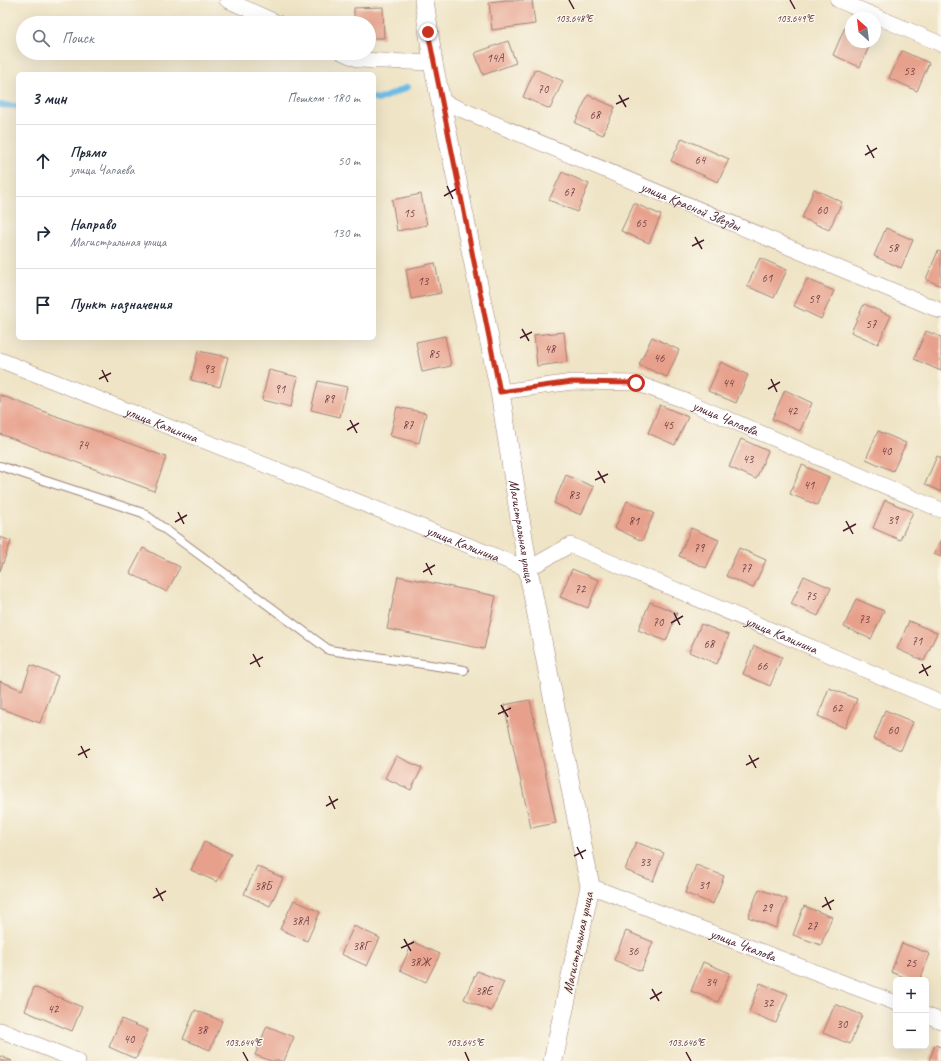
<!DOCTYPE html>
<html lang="ru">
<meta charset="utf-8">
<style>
:root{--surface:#fff;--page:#f6f6f7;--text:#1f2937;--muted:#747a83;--line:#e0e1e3}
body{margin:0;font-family:Caveat,sans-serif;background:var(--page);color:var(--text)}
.controls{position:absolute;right:12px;bottom:12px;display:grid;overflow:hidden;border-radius:6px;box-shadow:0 4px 16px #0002}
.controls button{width:36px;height:36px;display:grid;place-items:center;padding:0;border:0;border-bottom:1px solid var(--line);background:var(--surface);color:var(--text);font:20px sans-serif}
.compass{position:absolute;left:845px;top:12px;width:36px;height:36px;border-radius:50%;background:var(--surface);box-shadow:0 4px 16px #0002;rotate:332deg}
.stop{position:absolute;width:12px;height:12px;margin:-9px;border:3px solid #c8321e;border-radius:50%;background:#fff}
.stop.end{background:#c8321e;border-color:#fff;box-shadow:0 1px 4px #0008}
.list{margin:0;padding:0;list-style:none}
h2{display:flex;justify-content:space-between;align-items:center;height:52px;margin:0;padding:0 16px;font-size:17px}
h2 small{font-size:13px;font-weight:400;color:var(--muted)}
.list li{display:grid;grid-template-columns:26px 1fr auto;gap:12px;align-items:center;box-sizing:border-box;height:72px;padding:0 16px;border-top:1px solid var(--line)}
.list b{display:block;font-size:15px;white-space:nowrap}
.list p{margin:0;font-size:13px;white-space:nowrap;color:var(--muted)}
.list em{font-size:13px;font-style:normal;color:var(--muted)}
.icon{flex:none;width:22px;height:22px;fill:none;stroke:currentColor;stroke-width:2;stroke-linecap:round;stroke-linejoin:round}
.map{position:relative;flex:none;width:941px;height:1061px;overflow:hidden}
.search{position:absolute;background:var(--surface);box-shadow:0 4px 16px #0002;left:16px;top:16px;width:360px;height:44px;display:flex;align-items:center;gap:10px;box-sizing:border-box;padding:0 14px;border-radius:22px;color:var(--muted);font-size:15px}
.panel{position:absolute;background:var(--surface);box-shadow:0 4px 16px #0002;left:16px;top:72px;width:360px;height:268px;border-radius:6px}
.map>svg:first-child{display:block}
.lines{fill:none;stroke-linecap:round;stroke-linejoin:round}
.stream{stroke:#6dbbe7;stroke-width:6}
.building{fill:#e7a08b}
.service-casing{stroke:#9c8278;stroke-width:10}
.minor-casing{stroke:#9c8278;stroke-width:16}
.tertiary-casing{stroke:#9c8278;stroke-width:20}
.service{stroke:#fff;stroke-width:8}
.minor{stroke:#fff;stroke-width:15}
.tertiary{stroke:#fff;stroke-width:19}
.route{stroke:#c8321e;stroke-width:5}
.ticks{fill:none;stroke:#4a1f2b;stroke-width:1.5}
.labels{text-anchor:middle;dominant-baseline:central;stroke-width:3;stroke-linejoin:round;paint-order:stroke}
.number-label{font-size:12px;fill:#713f43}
.street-label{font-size:14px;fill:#4a1f2b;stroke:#fbf7ec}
.ticks-label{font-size:10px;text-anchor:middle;fill:#4a1f2b;stroke:#fbf7ec;stroke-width:3;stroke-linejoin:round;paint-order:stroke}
</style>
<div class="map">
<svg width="941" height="1061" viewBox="0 0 941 1061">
<rect width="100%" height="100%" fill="#fbf7ec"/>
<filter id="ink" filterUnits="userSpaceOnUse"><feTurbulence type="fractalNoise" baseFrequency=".025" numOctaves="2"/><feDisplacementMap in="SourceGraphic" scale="8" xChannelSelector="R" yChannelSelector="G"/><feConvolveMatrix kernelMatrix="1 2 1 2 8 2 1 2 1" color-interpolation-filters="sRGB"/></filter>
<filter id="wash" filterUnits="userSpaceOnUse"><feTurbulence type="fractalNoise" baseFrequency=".012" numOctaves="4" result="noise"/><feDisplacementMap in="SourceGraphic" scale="16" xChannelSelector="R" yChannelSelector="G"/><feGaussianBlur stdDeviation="0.9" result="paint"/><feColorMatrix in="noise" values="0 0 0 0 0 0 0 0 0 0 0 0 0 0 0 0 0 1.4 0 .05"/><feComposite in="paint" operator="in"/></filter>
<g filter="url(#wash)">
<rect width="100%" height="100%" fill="#efe4c6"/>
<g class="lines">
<g class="stream">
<polyline points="374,98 378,100 408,87"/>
<polyline points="0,105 18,106"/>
</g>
</g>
<g id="blocks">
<g class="building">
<polygon points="506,0 532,0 535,24 492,30 489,2"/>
<polygon points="383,7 384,38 369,38 369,23 354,23 354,8"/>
<polygon points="845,27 851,29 851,42 871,42 860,67 833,55"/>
<polygon points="508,41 516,63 483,75 475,53"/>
<polygon points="902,51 929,63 917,91 889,78"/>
<polygon points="535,69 563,81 550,109 523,97"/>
<polygon points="588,95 615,107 603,135 575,123"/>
<polygon points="682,138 729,159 718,182 671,161"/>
<polygon points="562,172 589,184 577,212 549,200"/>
<polygon points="814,189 842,202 829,230 802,218"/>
<polygon points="421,194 427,225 397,231 392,200"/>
<polygon points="634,203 661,215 649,243 621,231"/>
<polygon points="886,228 913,240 901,268 874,256"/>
<polygon points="938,251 941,252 941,286 926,279"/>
<polygon points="760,258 787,270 774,298 747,286"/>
<polygon points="435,263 441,293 411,299 406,269"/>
<polygon points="807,279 834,291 821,319 794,306"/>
<polygon points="864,304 891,316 878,344 851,332"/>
<polygon points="926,331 941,337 941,371 914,359"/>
<polygon points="564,332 567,362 537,366 534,335"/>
<polygon points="445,336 451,366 422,372 416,342"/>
<polygon points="652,337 679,350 667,377 639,365"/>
<polygon points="198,351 228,357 220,387 191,380"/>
<polygon points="721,362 748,375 736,403 708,391"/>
<polygon points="269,370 298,377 291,407 262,400"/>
<polygon points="318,381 347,387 340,417 311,410"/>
<polygon points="785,390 812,403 800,431 772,419"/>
<polygon points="0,395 166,457 154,491 0,434"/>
<polygon points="660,405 688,417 675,445 648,433"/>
<polygon points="397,407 426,413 419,443 390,436"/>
<polygon points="878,431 906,443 893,471 866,459"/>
<polygon points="741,439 768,451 756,479 729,467"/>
<polygon points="937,456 941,458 941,492 925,484"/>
<polygon points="802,465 829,477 817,505 790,494"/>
<polygon points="566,475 594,487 581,515 554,503"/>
<polygon points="885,500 913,512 900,540 873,528"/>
<polygon points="627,501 654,513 642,541 615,528"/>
<polygon points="691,528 719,540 706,568 679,556"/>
<polygon points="0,537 11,541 0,571"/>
<polygon points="941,539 941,557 934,554"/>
<polygon points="143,548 180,567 167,592 130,573"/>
<polygon points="739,548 766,560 753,588 726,576"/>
<polygon points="572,569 599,580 588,608 560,597"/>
<polygon points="398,576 496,596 484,649 387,629"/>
<polygon points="804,576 831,588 818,616 791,604"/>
<polygon points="856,599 884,611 871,639 844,627"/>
<polygon points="650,602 677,613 666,641 638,630"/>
<polygon points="909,621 937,633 924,661 897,649"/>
<polygon points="701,624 729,635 717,664 689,652"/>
<polygon points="754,646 782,657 770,686 743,674"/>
<polygon points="31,665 58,676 40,723 0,708 0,681 22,690"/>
<polygon points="829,688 857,699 845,728 818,716"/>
<polygon points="530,700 556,823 531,828 504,705"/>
<polygon points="885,710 913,722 901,750 874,739"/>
<polygon points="396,756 422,768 411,790 385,778"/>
<polygon points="204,842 231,854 217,882 191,870"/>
<polygon points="636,842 664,853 653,881 625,870"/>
<polygon points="696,865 724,876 713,904 685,893"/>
<polygon points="257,866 283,878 270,906 244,894"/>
<polygon points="759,889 787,899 776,928 748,917"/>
<polygon points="294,900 320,912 307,941 280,929"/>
<polygon points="804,906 832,917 821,945 793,935"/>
<polygon points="354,926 380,938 367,966 341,954"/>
<polygon points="626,931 653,942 641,971 614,960"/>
<polygon points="413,942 440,954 426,982 400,970"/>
<polygon points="902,943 930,954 920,980 912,980 891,972"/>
<polygon points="703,962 730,973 718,1002 691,991"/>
<polygon points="477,971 504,982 491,1011 464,999"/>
<polygon points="760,983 788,994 776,1023 749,1012"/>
<polygon points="34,987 82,1007 72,1031 25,1011"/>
<polygon points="835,1004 862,1015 850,1044 823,1033"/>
<polygon points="195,1010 222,1021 210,1050 183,1039"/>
<polygon points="121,1019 148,1030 136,1059 109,1047"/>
<polygon points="267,1026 294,1037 284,1061 271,1061 255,1055"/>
<polygon points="935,1045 941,1047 941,1061 929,1061"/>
<polygon points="0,1056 12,1061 0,1061"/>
</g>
</g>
</g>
<g filter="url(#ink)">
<use href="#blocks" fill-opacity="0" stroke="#9c8278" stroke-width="1"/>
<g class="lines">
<g class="service-casing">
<polyline id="service" points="0,466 143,513 329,650 464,670"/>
</g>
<g class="minor-casing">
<g id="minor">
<polyline points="227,0 278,23"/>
<polyline points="838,0 941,44"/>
<polyline points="343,53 359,60 433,63"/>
<path id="s1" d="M441,101L941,311"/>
<path id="s2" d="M0,360L528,569L570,545L941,702"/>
<path id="s3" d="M500,392L572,382L636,383L686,401L941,510"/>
<path id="s4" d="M590,886L896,1003"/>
<polyline points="926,1015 941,1021"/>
<polyline points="0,1030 78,1061"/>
</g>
</g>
<g class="tertiary-casing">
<g id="tertiary">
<path id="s5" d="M424,0L433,63L500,392L528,569L590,886L553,1061"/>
</g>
</g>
<use href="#service" class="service"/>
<use href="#minor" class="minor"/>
<use href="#tertiary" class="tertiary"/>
</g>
</g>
<g class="lines" filter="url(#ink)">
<polyline class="route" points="428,32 500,392 572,382 636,383"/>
</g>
<path class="ticks" d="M569,0L574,9M790,0L795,9M619,95L626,107M616,104L629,98M867,145L874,158M865,155L877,148M447,186L453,199M444,196L456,189M695,237L702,249M692,246L704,240M522,329L529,341M520,338L532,332M102,370L108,382M99,379L111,373M771,379L777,392M768,389L780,382M350,420L357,433M347,430L359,423M598,471L605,483M595,480L608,474M178,512L184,524M846,521L853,534M175,522L187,515M843,531L856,524M426,563L432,575M423,572L435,565M674,613L680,625M671,623L683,616M253,654L260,667M250,664L263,657M922,664L928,676M919,673L931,666M501,705L508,717M498,714L511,708M81,746L87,758M78,755L90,749M749,755L756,768M746,765L759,758M329,796L335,809M326,806L338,799M577,847L583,859M574,856L586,850M156,888L163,901M825,897L831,910M153,898L166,891M822,907L834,900M404,939L411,951M401,948L414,942M652,989L659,1001M650,999L662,992M243,1052L248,1061M465,1052L469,1061M686,1052L691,1061"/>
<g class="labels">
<g class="number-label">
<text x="495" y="58">14А</text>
<text x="909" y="71">53</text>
<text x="543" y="89">70</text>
<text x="595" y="115">68</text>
<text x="700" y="160">64</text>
<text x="569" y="192">67</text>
<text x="822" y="210">60</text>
<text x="409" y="213">15</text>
<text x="641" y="223">65</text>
<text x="893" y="248">58</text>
<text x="767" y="278">61</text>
<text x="423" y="281">13</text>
<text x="814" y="299">59</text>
<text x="871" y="324">57</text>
<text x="550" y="349">48</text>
<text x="434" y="354">85</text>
<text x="659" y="358">46</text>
<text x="209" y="369">93</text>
<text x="728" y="383">44</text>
<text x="280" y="389">91</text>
<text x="329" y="399">89</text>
<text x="792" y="411">42</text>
<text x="408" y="425">87</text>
<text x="668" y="425">45</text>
<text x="83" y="445">74</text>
<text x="886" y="451">40</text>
<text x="748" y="459">43</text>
<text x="809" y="485">41</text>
<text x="574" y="495">83</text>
<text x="893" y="520">39</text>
<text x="634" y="521">81</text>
<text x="699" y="548">79</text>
<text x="746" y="568">77</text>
<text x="580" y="589">72</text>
<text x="811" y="596">75</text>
<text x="864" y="619">73</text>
<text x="658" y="622">70</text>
<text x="917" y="641">71</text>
<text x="709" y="644">68</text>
<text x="762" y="666">66</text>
<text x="837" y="708">62</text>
<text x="893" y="730">60</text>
<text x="645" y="862">33</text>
<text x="704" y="885">31</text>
<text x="263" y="886">38Б</text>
<text x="767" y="908">29</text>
<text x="300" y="921">38А</text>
<text x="812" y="926">27</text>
<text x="361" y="946">38Г</text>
<text x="633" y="951">36</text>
<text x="420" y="962">38Ж</text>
<text x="911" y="963">25</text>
<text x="711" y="982">34</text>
<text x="484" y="991">38Е</text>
<text x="768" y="1003">32</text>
<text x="53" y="1009">42</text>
<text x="842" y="1024">30</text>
<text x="202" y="1030">38</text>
<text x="129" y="1039">40</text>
</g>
<g class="street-label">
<text stroke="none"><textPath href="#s1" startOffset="271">улица Красной Звезды</textPath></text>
<text stroke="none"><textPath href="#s3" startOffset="233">улица Чапаева</textPath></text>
<text stroke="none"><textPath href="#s2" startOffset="174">улица Калинина</textPath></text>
<text stroke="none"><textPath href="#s5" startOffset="540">Магистральная улица</textPath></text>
<text stroke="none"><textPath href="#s2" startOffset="498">улица Калинина</textPath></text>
<text stroke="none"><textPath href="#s2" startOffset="846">улица Калинина</textPath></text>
<text transform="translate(578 943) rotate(-78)">Магистральная улица</text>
<text stroke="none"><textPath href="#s4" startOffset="164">улица Чкалова</textPath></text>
</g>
</g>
<g class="ticks-label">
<text x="574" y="22">103.648°E</text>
<text x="795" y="22">103.649°E</text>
<text x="243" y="1046">103.644°E</text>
<text x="465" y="1046">103.645°E</text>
<text x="686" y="1046">103.646°E</text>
</g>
</svg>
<div class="controls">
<button>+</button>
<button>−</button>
</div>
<svg class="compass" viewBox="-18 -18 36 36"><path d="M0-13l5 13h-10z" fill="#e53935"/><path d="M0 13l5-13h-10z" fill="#747a83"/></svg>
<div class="stop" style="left:636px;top:383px"></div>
<div class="stop end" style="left:428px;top:32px"></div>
<div class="search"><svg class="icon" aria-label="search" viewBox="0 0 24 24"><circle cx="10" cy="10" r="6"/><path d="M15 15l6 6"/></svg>Поиск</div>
<section class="panel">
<h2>3 мин<small>Пешком · 180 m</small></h2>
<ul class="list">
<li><svg class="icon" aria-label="ahead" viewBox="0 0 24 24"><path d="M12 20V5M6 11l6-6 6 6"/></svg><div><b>Прямо</b><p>улица Чапаева</p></div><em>50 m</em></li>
<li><svg class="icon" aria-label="right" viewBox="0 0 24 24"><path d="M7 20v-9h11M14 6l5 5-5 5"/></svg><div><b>Направо</b><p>Магистральная улица</p></div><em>130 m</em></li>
<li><svg class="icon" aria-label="arrive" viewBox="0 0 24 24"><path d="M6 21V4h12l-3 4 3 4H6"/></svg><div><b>Пункт назначения</b></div></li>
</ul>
</section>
</div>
